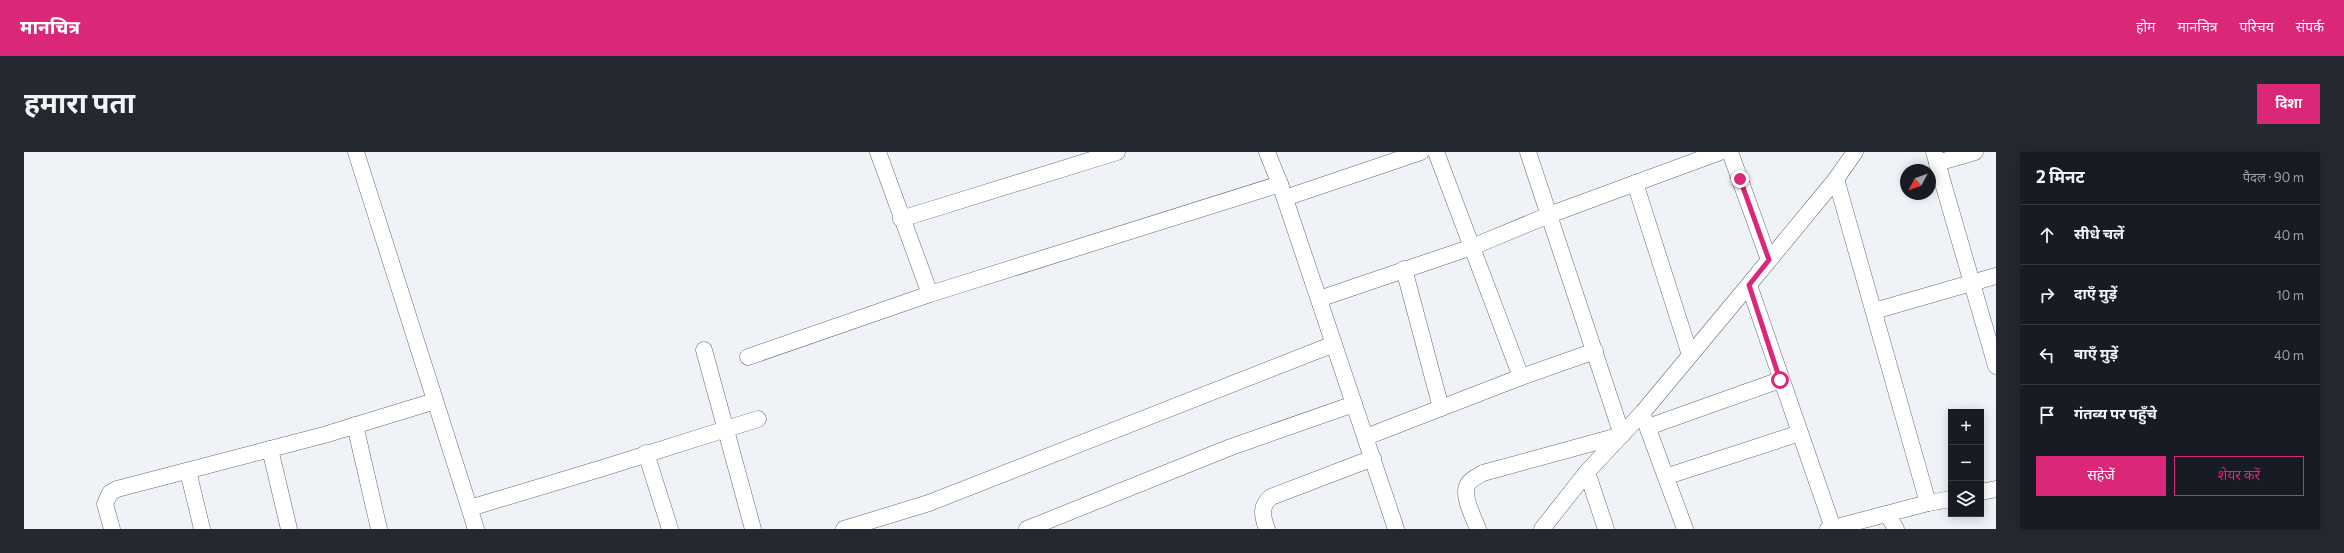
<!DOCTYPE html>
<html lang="hi">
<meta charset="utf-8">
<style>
:root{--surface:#171b24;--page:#242831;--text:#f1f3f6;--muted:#9ea1a6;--line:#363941;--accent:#db2777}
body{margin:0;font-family:Commissioner,"Noto Sans Devanagari",sans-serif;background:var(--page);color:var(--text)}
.controls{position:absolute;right:12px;bottom:12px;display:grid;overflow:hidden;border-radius:0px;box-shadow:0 2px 10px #0003}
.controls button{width:36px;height:36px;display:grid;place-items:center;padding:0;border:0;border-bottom:1px solid var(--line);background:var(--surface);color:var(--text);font:20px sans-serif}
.compass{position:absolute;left:1876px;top:12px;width:36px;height:36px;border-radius:50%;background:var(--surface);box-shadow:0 2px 10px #0003;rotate:229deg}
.stop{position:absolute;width:12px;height:12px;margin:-9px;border:3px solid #db2777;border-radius:50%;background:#fff}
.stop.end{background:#db2777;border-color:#fff;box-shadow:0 1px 4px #0008}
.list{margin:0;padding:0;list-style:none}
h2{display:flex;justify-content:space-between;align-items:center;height:52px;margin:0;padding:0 16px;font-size:17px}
h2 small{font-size:13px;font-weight:400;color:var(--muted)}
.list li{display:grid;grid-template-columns:26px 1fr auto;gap:12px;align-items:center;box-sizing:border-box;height:60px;padding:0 16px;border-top:1px solid var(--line)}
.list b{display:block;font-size:15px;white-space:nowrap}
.list em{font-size:13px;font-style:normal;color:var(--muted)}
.actions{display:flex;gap:8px;padding:12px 16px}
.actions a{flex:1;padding:9px 0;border:1px solid var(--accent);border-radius:0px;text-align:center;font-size:14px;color:var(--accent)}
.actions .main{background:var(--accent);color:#fff}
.icon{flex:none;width:22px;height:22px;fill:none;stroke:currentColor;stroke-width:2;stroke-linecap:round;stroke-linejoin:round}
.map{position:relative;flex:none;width:1972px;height:377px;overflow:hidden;border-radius:0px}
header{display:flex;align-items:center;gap:24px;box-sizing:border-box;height:56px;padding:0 20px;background:var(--accent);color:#fff}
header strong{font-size:19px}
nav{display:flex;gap:22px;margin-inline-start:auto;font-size:14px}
.intro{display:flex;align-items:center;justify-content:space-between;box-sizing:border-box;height:96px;padding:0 24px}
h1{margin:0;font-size:28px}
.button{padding:10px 18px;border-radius:0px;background:var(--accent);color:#fff;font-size:14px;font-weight:700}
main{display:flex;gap:24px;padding:0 24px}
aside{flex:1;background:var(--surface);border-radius:0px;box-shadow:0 2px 10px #0003}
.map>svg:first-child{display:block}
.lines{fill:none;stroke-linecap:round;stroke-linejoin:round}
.street-casing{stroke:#686a6f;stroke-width:17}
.street{stroke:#fff;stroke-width:16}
.route{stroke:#db2777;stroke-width:5}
</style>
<header>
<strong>मानचित्र</strong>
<nav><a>होम</a><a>मानचित्र</a><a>परिचय</a><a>संपर्क</a></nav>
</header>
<div class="intro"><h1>हमारा पता</h1><a class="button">दिशा</a></div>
<main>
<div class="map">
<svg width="1972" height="377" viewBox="0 0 1972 377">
<rect width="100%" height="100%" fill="#eff2f7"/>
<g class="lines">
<g class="street-casing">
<g id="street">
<polyline points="332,0 452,377"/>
<polyline points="854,0 906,142 1256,32"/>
<polyline points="1243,0 1256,32 1372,377"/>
<polyline points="1412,0 1497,225"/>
<polyline points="1706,0 1745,108"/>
<polyline points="1910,0 1972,214"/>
<polyline points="1913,11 1951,0"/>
<polyline points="1611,31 1666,203"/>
<polyline points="1261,46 1397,0"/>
<polyline points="877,67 1093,0"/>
<polyline points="1380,117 1417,256"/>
<polyline points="1725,133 1809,376 1804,377"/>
<polyline points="1295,147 1448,95 1525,63 1696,0"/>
<polyline points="1850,159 1972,124"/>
<polyline points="680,198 729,377"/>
<polyline points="724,205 906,142"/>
<polyline points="1620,266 1661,377"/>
<polyline points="331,273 355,377"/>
<polyline points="1624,275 1756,228"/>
<polyline points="1342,285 1497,225 1571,199"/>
<polyline points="246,297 265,377"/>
<polyline points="622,301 646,377"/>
<polyline points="164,319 178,377"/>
<polyline points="1563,320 1582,377"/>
<polyline points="1644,324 1776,281"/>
<polyline points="1957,340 1972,337"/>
<polyline points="1904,351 1927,347"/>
<polyline points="446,356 582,315 734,267"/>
<polyline points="1863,362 1872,377"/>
<polyline points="1809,376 1904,351 1812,27"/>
<polyline points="88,377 81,352 86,341 93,337 300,283 411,249"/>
<polyline points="820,377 905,351 1310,192"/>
<polyline points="1003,377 1207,295 1330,252"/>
<path d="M1243,377C1238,364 1236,354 1247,345L1349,306"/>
<path d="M1454,377C1450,366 1437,343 1444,332C1447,327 1454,324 1459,321L1598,283L1504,0"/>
<polyline points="1518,377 1563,320 1619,260 1723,135 1812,27 1831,0"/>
</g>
</g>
<use href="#street" class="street"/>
</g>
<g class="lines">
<polyline class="route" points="1716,27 1745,108 1725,133 1756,228"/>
</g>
</svg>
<div class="controls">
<button>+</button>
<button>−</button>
<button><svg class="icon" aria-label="layers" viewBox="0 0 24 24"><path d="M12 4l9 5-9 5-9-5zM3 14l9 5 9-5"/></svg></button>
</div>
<svg class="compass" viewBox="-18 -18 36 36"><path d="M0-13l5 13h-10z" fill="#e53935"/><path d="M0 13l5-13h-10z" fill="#9ea1a6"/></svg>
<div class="stop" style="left:1756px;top:228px"></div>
<div class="stop end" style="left:1716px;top:27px"></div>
</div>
<aside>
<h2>2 मिनट<small>पैदल · 90 m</small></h2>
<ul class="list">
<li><svg class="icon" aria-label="ahead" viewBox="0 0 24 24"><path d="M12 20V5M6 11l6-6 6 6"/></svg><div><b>सीधे चलें</b></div><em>40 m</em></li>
<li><svg class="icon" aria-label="right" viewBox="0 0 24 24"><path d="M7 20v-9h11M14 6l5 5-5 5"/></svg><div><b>दाएँ मुड़ें</b></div><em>10 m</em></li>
<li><svg class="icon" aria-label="left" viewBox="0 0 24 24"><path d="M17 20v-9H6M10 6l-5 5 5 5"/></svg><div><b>बाएँ मुड़ें</b></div><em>40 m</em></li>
<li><svg class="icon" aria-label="arrive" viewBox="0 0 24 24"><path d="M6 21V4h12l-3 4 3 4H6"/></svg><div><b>गंतव्य पर पहुँचे</b></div></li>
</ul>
<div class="actions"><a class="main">सहेजें</a><a>शेयर करें</a></div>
</aside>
</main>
